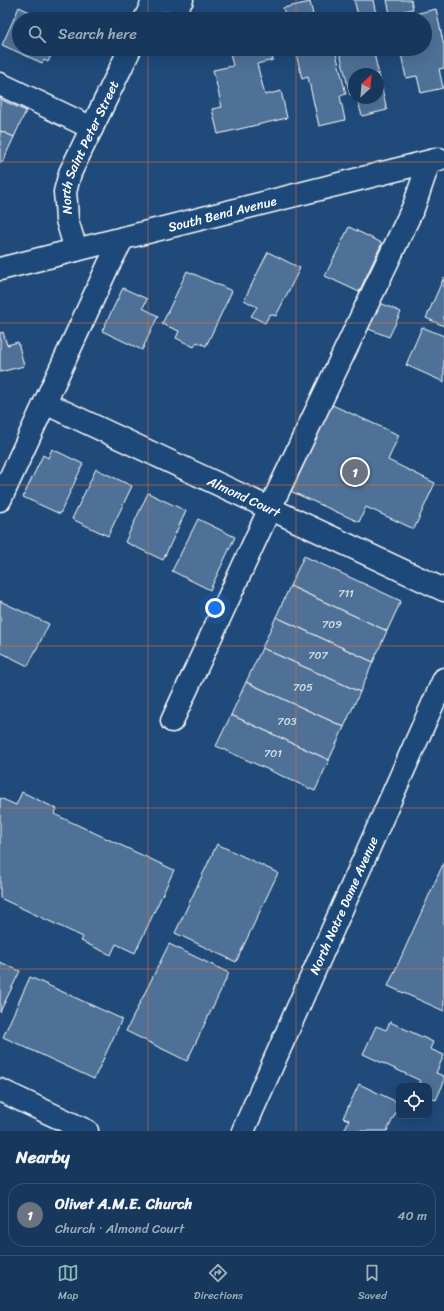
<!DOCTYPE html>
<meta charset="utf-8">
<style>
:root{--surface:#17385c;--page:#244365;--text:#f1f3f6;--muted:#9eacbb;--line:#365272;--accent:#8bbbb9}
body{margin:0;font-family:Sriracha,sans-serif;background:var(--page);color:var(--text)}
.controls{position:absolute;right:12px;bottom:12px;display:grid;overflow:hidden;border-radius:8px;box-shadow:0 4px 16px #0002}
.controls button{width:36px;height:36px;display:grid;place-items:center;padding:0;border:0;border-bottom:1px solid var(--line);background:var(--surface);color:var(--text);font:20px sans-serif}
.compass{position:absolute;left:348px;top:68px;width:36px;height:36px;border-radius:50%;background:var(--surface);box-shadow:0 4px 16px #0002;rotate:26deg}
.you{position:absolute;left:215px;top:608px;width:14px;height:14px;margin:-10px;border:3px solid #fff;border-radius:50%;background:#1a73e8;box-shadow:0 0 0 6px #1a73e833}
.badge{display:grid;place-items:center;width:26px;height:26px;border-radius:50%;background:var(--accent);color:#fff;font-size:13px;font-weight:700}
.pin{position:absolute;translate:-50% -50%;border:2px solid #fff;box-shadow:0 1px 4px #0006}
.list{margin:0;padding:0;list-style:none}
h2{display:flex;justify-content:space-between;align-items:center;height:52px;margin:0;padding:0 16px;font-size:17px}
h2 small{font-size:13px;font-weight:400;color:var(--muted)}
.list li{display:grid;grid-template-columns:26px 1fr auto;gap:12px;align-items:center;box-sizing:border-box;height:64px;margin:0 8px 8px;padding:0 8px;border:1px solid var(--line);border-radius:16px}
.list b{display:block;font-size:15px;white-space:nowrap}
.list p{margin:0;font-size:13px;white-space:nowrap;color:var(--muted)}
.list em{font-size:13px;font-style:normal;color:var(--muted)}
.icon{flex:none;width:22px;height:22px;fill:none;stroke:currentColor;stroke-width:2;stroke-linecap:round;stroke-linejoin:round}
.map{position:relative;flex:none;width:444px;height:1131px;overflow:hidden}
.search{position:absolute;background:var(--surface);box-shadow:0 4px 16px #0002;left:12px;right:12px;top:12px;height:44px;display:flex;align-items:center;gap:10px;box-sizing:border-box;padding:0 14px;border-radius:22px;color:var(--muted);font-size:15px}
.sheet{height:124px;background:var(--surface)}
nav{display:flex;justify-content:space-around;align-items:center;box-sizing:border-box;height:56px;border-top:1px solid var(--line);background:var(--surface);font-size:11px;color:var(--muted)}
nav a{display:grid;justify-items:center;gap:2px}
nav .on{color:var(--accent)}
.map>svg:first-child{display:block}
.building{fill:#507197;stroke:#fff}
.lines{fill:none;stroke-linecap:round;stroke-linejoin:round}
.minor-casing{stroke:#fff;stroke-width:25}
.minor{stroke:#1f4a7a;stroke-width:22}
.grid{fill:none;stroke:#eb7230;stroke-width:1;stroke-opacity:0.55}
.labels{text-anchor:middle;dominant-baseline:central;stroke-width:4;stroke-linejoin:round;paint-order:stroke}
.number-label{font-size:11px;fill:#d3dce5}
.street-label{font-size:13px;fill:#fff;stroke:#1f4a7a}
</style>
<div class="map">
<svg width="444" height="1131" viewBox="0 0 444 1131">
<rect width="100%" height="100%" fill="#1f4a7a"/>
<filter id="ink" filterUnits="userSpaceOnUse"><feTurbulence type="fractalNoise" baseFrequency=".025" numOctaves="2"/><feDisplacementMap in="SourceGraphic" scale="8" xChannelSelector="R" yChannelSelector="G"/><feConvolveMatrix kernelMatrix="1 2 1 2 8 2 1 2 1" color-interpolation-filters="sRGB"/></filter>
<g filter="url(#ink)">
<g class="building">
<polygon points="354,0 373,0 377,19 359,19"/>
<polygon points="387,0 411,0 413,9 390,14"/>
<polygon points="310,2 314,19 286,19 283,8"/>
<polygon points="19,7 45,19 19,19 19,49 54,49 48,62 44,60 42,63 2,45"/>
<polygon points="436,9 444,46 444,68 439,69 443,88 421,93 417,76 406,78 400,49 425,49 425,19 393,19"/>
<polygon points="229,49 270,49 273,60 257,64 265,95 281,91 287,118 218,134 212,109 222,107 213,70 233,66"/>
<polygon points="295,49 335,49 346,94 340,96 345,120 319,126 308,77 302,79"/>
<polygon points="339,49 373,49 387,110 362,116 357,98 378,98 378,74 354,74 354,95 350,95"/>
<polygon points="0,99 26,111 14,137 0,131"/>
<polygon points="0,131 14,137 2,163 0,162"/>
<polygon points="349,227 382,243 359,292 325,276"/>
<polygon points="268,252 300,268 276,316 270,314 265,323 251,316 257,307 244,300"/>
<polygon points="187,271 232,291 206,346 197,342 194,347 176,338 179,331 162,324"/>
<polygon points="444,277 444,326 426,318"/>
<polygon points="123,288 147,299 143,308 158,316 142,350 102,331"/>
<polygon points="378,302 401,312 389,337 366,328"/>
<polygon points="422,327 444,336 444,382 406,365"/>
<polygon points="3,332 7,345 18,342 24,366 0,372 0,333"/>
<polygon points="330,404 399,435 388,460 435,483 414,529 366,507 359,522 290,491"/>
<polygon points="52,449 83,464 60,514 23,497 43,455 48,458"/>
<polygon points="96,469 132,486 108,536 72,519"/>
<polygon points="148,493 186,511 163,560 125,542"/>
<polygon points="198,519 235,537 210,590 172,571"/>
<polygon points="304,556 401,601 387,631 290,586"/>
<polygon points="290,586 387,631 373,662 276,617"/>
<polygon points="0,601 49,624 28,666 0,652"/>
<polygon points="276,617 373,662 360,692 262,648"/>
<polygon points="262,648 360,692 344,727 246,682"/>
<polygon points="246,682 344,727 329,760 231,715"/>
<polygon points="231,715 329,760 315,791 216,746"/>
<polygon points="22,792 57,809 54,814 174,870 135,953 116,944 111,955 81,941 83,937 0,898 0,798 16,805"/>
<polygon points="217,844 278,873 236,962 175,933"/>
<polygon points="444,862 444,1011 388,986"/>
<polygon points="169,944 229,973 187,1061 126,1031"/>
<polygon points="0,962 20,971 0,1012"/>
<polygon points="30,977 122,1019 94,1079 3,1037"/>
<polygon points="390,1022 433,1042 430,1049 444,1055 436,1073 444,1076 444,1082 436,1100 429,1097 429,1086 418,1086 421,1081 363,1054 376,1026 386,1030"/>
<polygon points="359,1084 399,1103 399,1106 387,1131 344,1131 349,1120 343,1118"/>
</g>
<g class="lines">
<g class="minor-casing">
<g id="minor">
<polyline points="153,1 182,0"/>
<polyline points="145,19 154,0"/>
<polyline points="0,84 92,128"/>
<path id="s1" d="M76,250L67,220L66,203L65,192L70,173L130,49"/>
<path id="s2" d="M0,269L439,159"/>
<path id="s3" d="M45,403L444,590"/>
<polyline points="0,500 108,266 123,238"/>
<polyline points="172,721 270,508 414,206 429,162"/>
<polyline points="0,1090 87,1131"/>
<path id="s4" d="M243,1131L444,679"/>
</g>
</g>
<use href="#minor" class="minor"/>
</g>
</g>
<path class="grid" d="M148,0V19M296,0V19M148,49V1131M296,49V1131M0,162H444M0,323H444M0,485H444M0,646H444M0,808H444M0,969H444"/>
<g class="labels">
<g class="number-label">
<text x="346" y="593">711</text>
<text x="332" y="624">709</text>
<text x="318" y="655">707</text>
<text x="303" y="687">705</text>
<text x="287" y="721">703</text>
<text x="273" y="753">701</text>
</g>
<g class="street-label">
<text stroke="none"><textPath href="#s1" startOffset="109">North Saint Peter Street</textPath></text>
<text stroke="none"><textPath href="#s2" startOffset="229">South Bend Avenue</textPath></text>
<text stroke="none"><textPath href="#s3" startOffset="220">Almond Court</textPath></text>
<text stroke="none"><textPath href="#s4" startOffset="247">North Notre Dame Avenue</textPath></text>
</g>
</g>
</svg>
<div class="controls">
<button><svg class="icon" aria-label="locate" viewBox="0 0 24 24"><circle cx="12" cy="12" r="6"/><path d="M12 2v4M12 18v4M2 12h4M18 12h4"/></svg></button>
</div>
<svg class="compass" viewBox="-18 -18 36 36"><path d="M0-13l5 13h-10z" fill="#e53935"/><path d="M0 13l5-13h-10z" fill="#9eacbb"/></svg>
<div class="you"></div>
<div class="pin badge" style="left:355px;top:472px;background:#6b7280">1</div>
<div class="search"><svg class="icon" aria-label="search" viewBox="0 0 24 24"><circle cx="10" cy="10" r="6"/><path d="M15 15l6 6"/></svg>Search here</div>
</div>
<section class="sheet">
<h2>Nearby<small></small></h2>
<ul class="list">
<li><span class="badge" style="background:#6b7280">1</span><div><b>Olivet A.M.E. Church</b><p>Church · Almond Court</p></div><em>40 m</em></li>
</ul>
</section>
<nav>
<a class="on"><svg class="icon" aria-label="map" viewBox="0 0 24 24"><path d="M3 6l6-2 6 2 6-2v14l-6 2-6-2-6 2zM9 4v14M15 6v14"/></svg>Map</a>
<a><svg class="icon" aria-label="directions" viewBox="0 0 24 24"><path d="M12 3l9 9-9 9-9-9zM9 14v-3h6M13 9l2 2-2 2"/></svg>Directions</a>
<a><svg class="icon" aria-label="saved" viewBox="0 0 24 24"><path d="M7 4h10v16l-5-4-5 4z"/></svg>Saved</a>
</nav>
